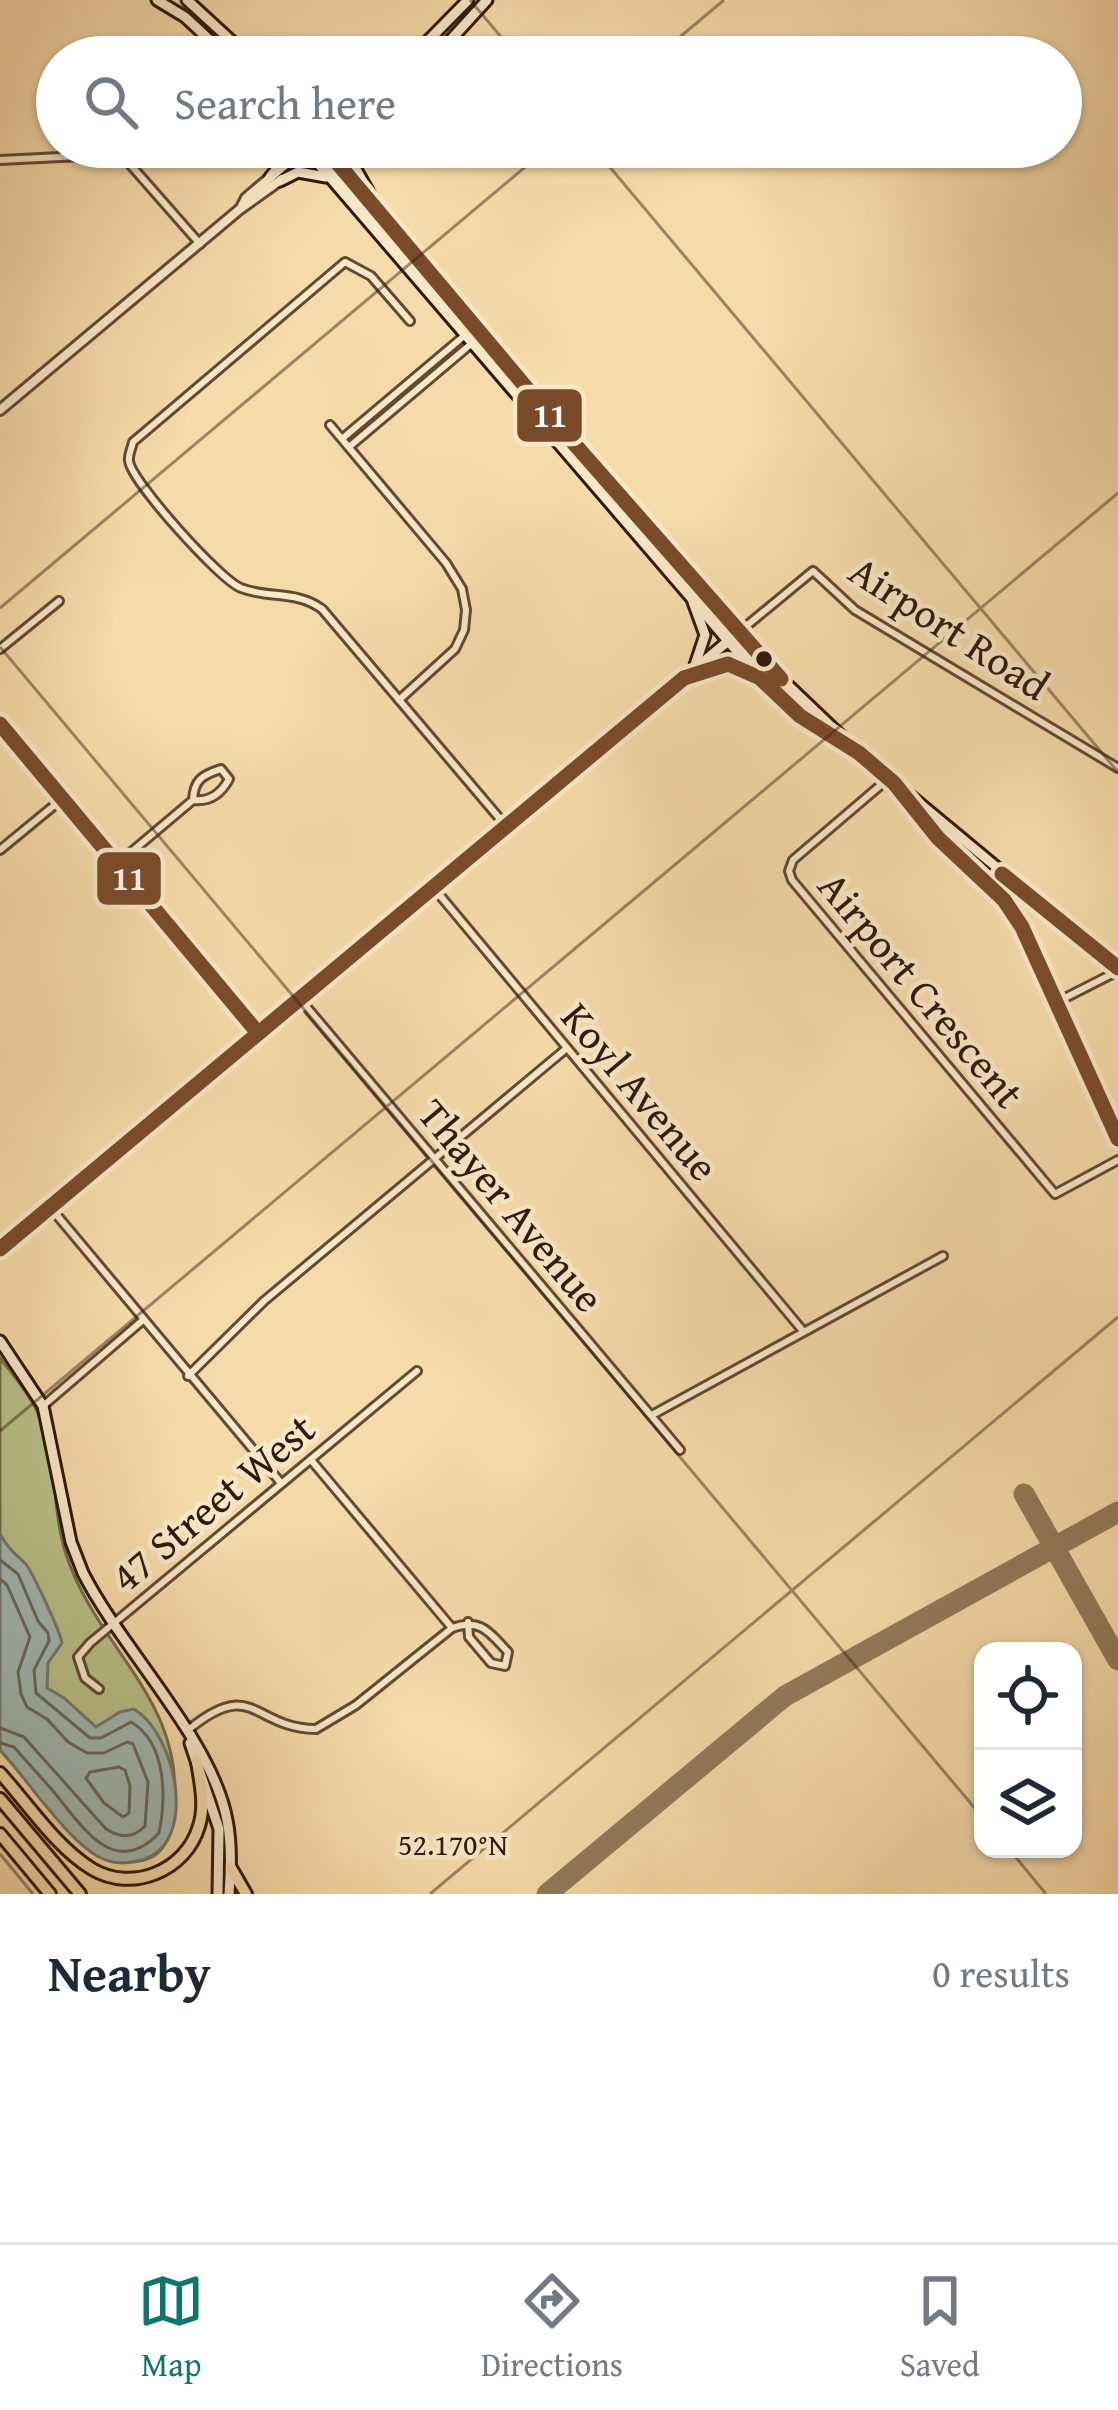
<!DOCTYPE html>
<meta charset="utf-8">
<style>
:root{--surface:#fff;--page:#f6f6f7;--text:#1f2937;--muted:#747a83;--line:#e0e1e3;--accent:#0f766e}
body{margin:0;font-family:"Gentium Book Plus",serif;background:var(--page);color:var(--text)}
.controls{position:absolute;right:36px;bottom:36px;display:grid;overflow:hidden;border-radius:24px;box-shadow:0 3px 9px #0004}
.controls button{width:108px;height:108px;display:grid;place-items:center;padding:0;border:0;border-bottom:3px solid var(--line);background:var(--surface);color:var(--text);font:60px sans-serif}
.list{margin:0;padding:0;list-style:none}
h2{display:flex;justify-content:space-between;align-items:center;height:156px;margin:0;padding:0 48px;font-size:51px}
h2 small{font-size:39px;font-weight:400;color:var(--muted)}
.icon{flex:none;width:66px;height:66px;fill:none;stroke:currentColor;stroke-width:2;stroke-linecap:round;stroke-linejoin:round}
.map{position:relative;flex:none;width:1118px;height:1894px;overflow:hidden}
.search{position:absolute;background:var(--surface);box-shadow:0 3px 9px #0004;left:36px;right:36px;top:36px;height:132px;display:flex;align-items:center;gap:30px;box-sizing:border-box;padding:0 42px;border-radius:66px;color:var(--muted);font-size:45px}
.sheet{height:348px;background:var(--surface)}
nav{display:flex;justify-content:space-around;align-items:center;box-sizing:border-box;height:168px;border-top:3px solid var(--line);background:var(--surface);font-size:33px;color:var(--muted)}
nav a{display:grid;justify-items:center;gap:6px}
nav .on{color:var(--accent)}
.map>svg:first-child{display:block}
.green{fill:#bac18a;stroke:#756c4a;stroke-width:3}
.water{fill:#a0b9b3;stroke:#73796f;stroke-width:3}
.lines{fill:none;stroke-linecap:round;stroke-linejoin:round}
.shore{stroke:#68685e;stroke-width:3}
.taxiway{stroke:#937a5a;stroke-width:21}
.minor-casing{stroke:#624932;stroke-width:12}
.tertiary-casing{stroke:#624932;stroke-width:14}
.secondary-casing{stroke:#30180a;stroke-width:15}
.motorway-casing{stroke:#30180a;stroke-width:16}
.minor{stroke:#f9e8c8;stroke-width:6}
.tertiary{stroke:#f9e8c8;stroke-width:8}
.secondary{stroke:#f9e8c8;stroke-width:9}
.motorway{stroke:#f6dbaa;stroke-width:10}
.bus-1-casing{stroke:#f9e8c8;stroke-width:24}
.bus-1{stroke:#7a4b2a;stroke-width:15}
.ticks{fill:none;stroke:#30180a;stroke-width:3;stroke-opacity:0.45}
.bus-dot{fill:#30180a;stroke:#f9e8c8;stroke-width:4.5}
.labels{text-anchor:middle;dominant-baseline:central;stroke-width:9;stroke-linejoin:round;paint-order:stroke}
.street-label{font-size:42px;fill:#30180a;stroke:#f9e8c8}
.ticks-label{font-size:30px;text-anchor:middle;fill:#30180a;stroke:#f9e8c8;stroke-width:9;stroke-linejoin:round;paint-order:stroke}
.line-badge{stroke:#f9e8c8;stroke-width:4.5}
.badge-label{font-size:33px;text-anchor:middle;font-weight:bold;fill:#fff}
</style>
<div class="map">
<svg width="1118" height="1894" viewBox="0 0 1118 1894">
<rect width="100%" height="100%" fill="#f6dbaa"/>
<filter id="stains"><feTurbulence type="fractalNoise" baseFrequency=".00167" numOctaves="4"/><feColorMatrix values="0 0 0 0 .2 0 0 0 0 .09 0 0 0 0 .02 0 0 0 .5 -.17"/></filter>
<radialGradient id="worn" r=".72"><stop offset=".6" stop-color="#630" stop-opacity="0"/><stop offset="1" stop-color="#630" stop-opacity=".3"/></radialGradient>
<path class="green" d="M0,1358C13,1375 28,1392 37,1411C58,1456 51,1508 66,1554C98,1653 190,1701 173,1819C171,1837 163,1855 144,1860C94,1873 71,1831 43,1798C29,1782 14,1766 0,1750Z"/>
<path class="water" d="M0,1534C8,1548 13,1552 25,1563C31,1569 61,1633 62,1643L48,1663L47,1688L64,1698L96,1727L120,1712L134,1709C177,1735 201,1849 137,1861C124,1864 114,1864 101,1858C67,1841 28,1780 0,1750Z"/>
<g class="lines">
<g class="shore">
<path d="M0,1560L18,1574L38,1621L48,1633L49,1641L34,1670L36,1693L90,1738H101L131,1722C167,1743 166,1798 159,1833C113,1881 81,1824 53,1791C40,1776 27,1762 14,1747L0,1743"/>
<path d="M0,1579L7,1585L30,1637L18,1672L21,1694L27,1707L47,1719L68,1742L87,1753H104L127,1742L133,1744L148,1782L145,1826C133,1839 120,1838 106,1829L24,1737L0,1728"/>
<polygon points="119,1767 125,1770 130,1786 129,1813 123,1817 104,1803 86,1778 90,1772"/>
</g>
<g class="taxiway">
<polyline points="1024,1494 1118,1660"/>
<polyline points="547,1894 785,1696 1118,1512"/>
</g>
<g class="minor-casing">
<g id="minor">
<polyline points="0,160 121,154 200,244"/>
<path d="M410,321L371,276L345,262L133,442C132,448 128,454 129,461C131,481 221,581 241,588C269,599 296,590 322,609L506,826"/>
<polyline points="330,425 446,563 462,589 466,610 464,630 455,649 399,700"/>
<polyline points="343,438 464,336"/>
<polyline points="349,447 471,344"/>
<polyline points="739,632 813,571 855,610 1118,768"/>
<polyline points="0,649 59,601"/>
<polyline points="0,724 258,1033"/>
<polyline points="889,778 793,860 789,871 792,880 1055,1194 1118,1160"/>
<polyline points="0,850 62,799"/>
<path d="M117,864L193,800C210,802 221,794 229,779L221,769C202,775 194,780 193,800"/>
<polyline points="433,887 803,1331"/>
<polyline points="299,998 680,1450"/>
<polyline points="1057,1002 1118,971"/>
<polyline points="50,1207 281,1483"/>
<polyline points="188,1376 264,1301 567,1048"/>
<polyline points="43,1406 143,1320"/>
<polyline points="652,1415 943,1256"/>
<path d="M311,1460L452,1628C481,1618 489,1632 508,1652L505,1666L491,1663L469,1637L468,1622"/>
<polyline points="99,1689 85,1678 78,1657 90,1643 417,1371"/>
<path d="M188,1730C254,1676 252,1728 316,1729L356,1705L452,1628"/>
</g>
</g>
<g class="tertiary-casing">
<g id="tertiary">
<polyline points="241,208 246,198 305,148"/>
<polyline points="0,410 240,209 282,179"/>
</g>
</g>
<g class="secondary-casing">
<g id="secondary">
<polyline points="157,0 185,17 228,57"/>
<polyline points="187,0 249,57"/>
<polyline points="412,57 468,0"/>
<polyline points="435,57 487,0"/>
<polyline points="304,147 760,678 800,716 849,747"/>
<polyline points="324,147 556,423 771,669 859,753 1118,968"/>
<polyline points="350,147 353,164 372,198"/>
<polyline points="270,177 281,164 287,147"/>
<polyline points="280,181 298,172 326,177"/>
<polyline points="693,602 705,635 695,665"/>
<polyline points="694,674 728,664 752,673"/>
<path d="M905,797C937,840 983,870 1013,914L1118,1139"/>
<polyline points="0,1249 739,632"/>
<path d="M0,1341L43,1406L71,1542L83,1573C122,1650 212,1739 227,1820C232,1845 231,1869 229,1894"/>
<polyline points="190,1743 219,1829 218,1894"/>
</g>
</g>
<g class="motorway-casing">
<g id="motorway">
<path d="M0,1773C28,1804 56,1847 92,1869C132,1893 186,1871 199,1826C206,1805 200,1782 197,1761"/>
<polyline points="0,1799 80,1894"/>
<polyline points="0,1834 50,1894"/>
<polyline points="231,1868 246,1894"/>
</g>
</g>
<use href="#minor" class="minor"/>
<use href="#tertiary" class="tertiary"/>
<use href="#secondary" class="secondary"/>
<use href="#motorway" class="motorway"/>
<g class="bus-1-casing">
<g id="bus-1">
<polyline points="324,147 556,423 781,679"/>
<polyline points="0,724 258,1033"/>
<polyline points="1002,874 1118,968"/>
<polyline points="0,1249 684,678 728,664 760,678 800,716 859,753 894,783 938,838 1004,900 1022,927 1118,1139"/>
</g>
</g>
<use href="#bus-1" class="bus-1"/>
</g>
<path class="ticks" d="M470,0L518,57M656,57L724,0M593,147L1118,772M0,608L549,147M0,647L983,1818M0,1431L1118,493M1009,1849L1046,1894M0,1854L33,1894M430,1894L1118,1317"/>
<circle class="bus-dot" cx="764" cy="659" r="10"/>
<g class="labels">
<g class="street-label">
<text transform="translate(950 627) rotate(33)">Airport Road</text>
<text transform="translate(922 989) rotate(50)">Airport Crescent</text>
<text transform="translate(641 1091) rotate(50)">Koyl Avenue</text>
<text transform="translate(512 1205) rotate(50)">Thayer Avenue</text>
<text transform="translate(212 1502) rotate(-40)">47 Street West</text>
</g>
</g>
<g class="ticks-label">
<text x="453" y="1855">52.170°N</text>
</g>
<g class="line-badge">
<rect x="515" y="387" width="69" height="57" rx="12" fill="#7a4b2a"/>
<rect x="95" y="850" width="68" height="57" rx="12" fill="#7a4b2a"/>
</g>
<g class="badge-label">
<text x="550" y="427">11</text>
<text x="129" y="890">11</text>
</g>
<rect width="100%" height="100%" filter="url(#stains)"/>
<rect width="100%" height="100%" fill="url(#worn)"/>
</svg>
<div class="controls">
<button><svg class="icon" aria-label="locate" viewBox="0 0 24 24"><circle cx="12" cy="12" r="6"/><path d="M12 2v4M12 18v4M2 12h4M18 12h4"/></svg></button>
<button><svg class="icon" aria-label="layers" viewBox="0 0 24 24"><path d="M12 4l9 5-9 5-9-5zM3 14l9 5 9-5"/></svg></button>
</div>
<div class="search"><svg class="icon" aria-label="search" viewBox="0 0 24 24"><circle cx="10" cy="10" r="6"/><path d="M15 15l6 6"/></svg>Search here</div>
</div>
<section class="sheet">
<h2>Nearby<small>0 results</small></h2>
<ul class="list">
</ul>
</section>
<nav>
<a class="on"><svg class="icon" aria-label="map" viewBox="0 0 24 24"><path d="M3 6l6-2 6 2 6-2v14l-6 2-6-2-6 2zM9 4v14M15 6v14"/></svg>Map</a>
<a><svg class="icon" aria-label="directions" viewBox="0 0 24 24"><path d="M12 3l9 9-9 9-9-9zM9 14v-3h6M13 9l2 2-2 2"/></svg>Directions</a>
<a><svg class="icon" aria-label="saved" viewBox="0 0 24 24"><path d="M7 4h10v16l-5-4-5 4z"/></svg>Saved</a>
</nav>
